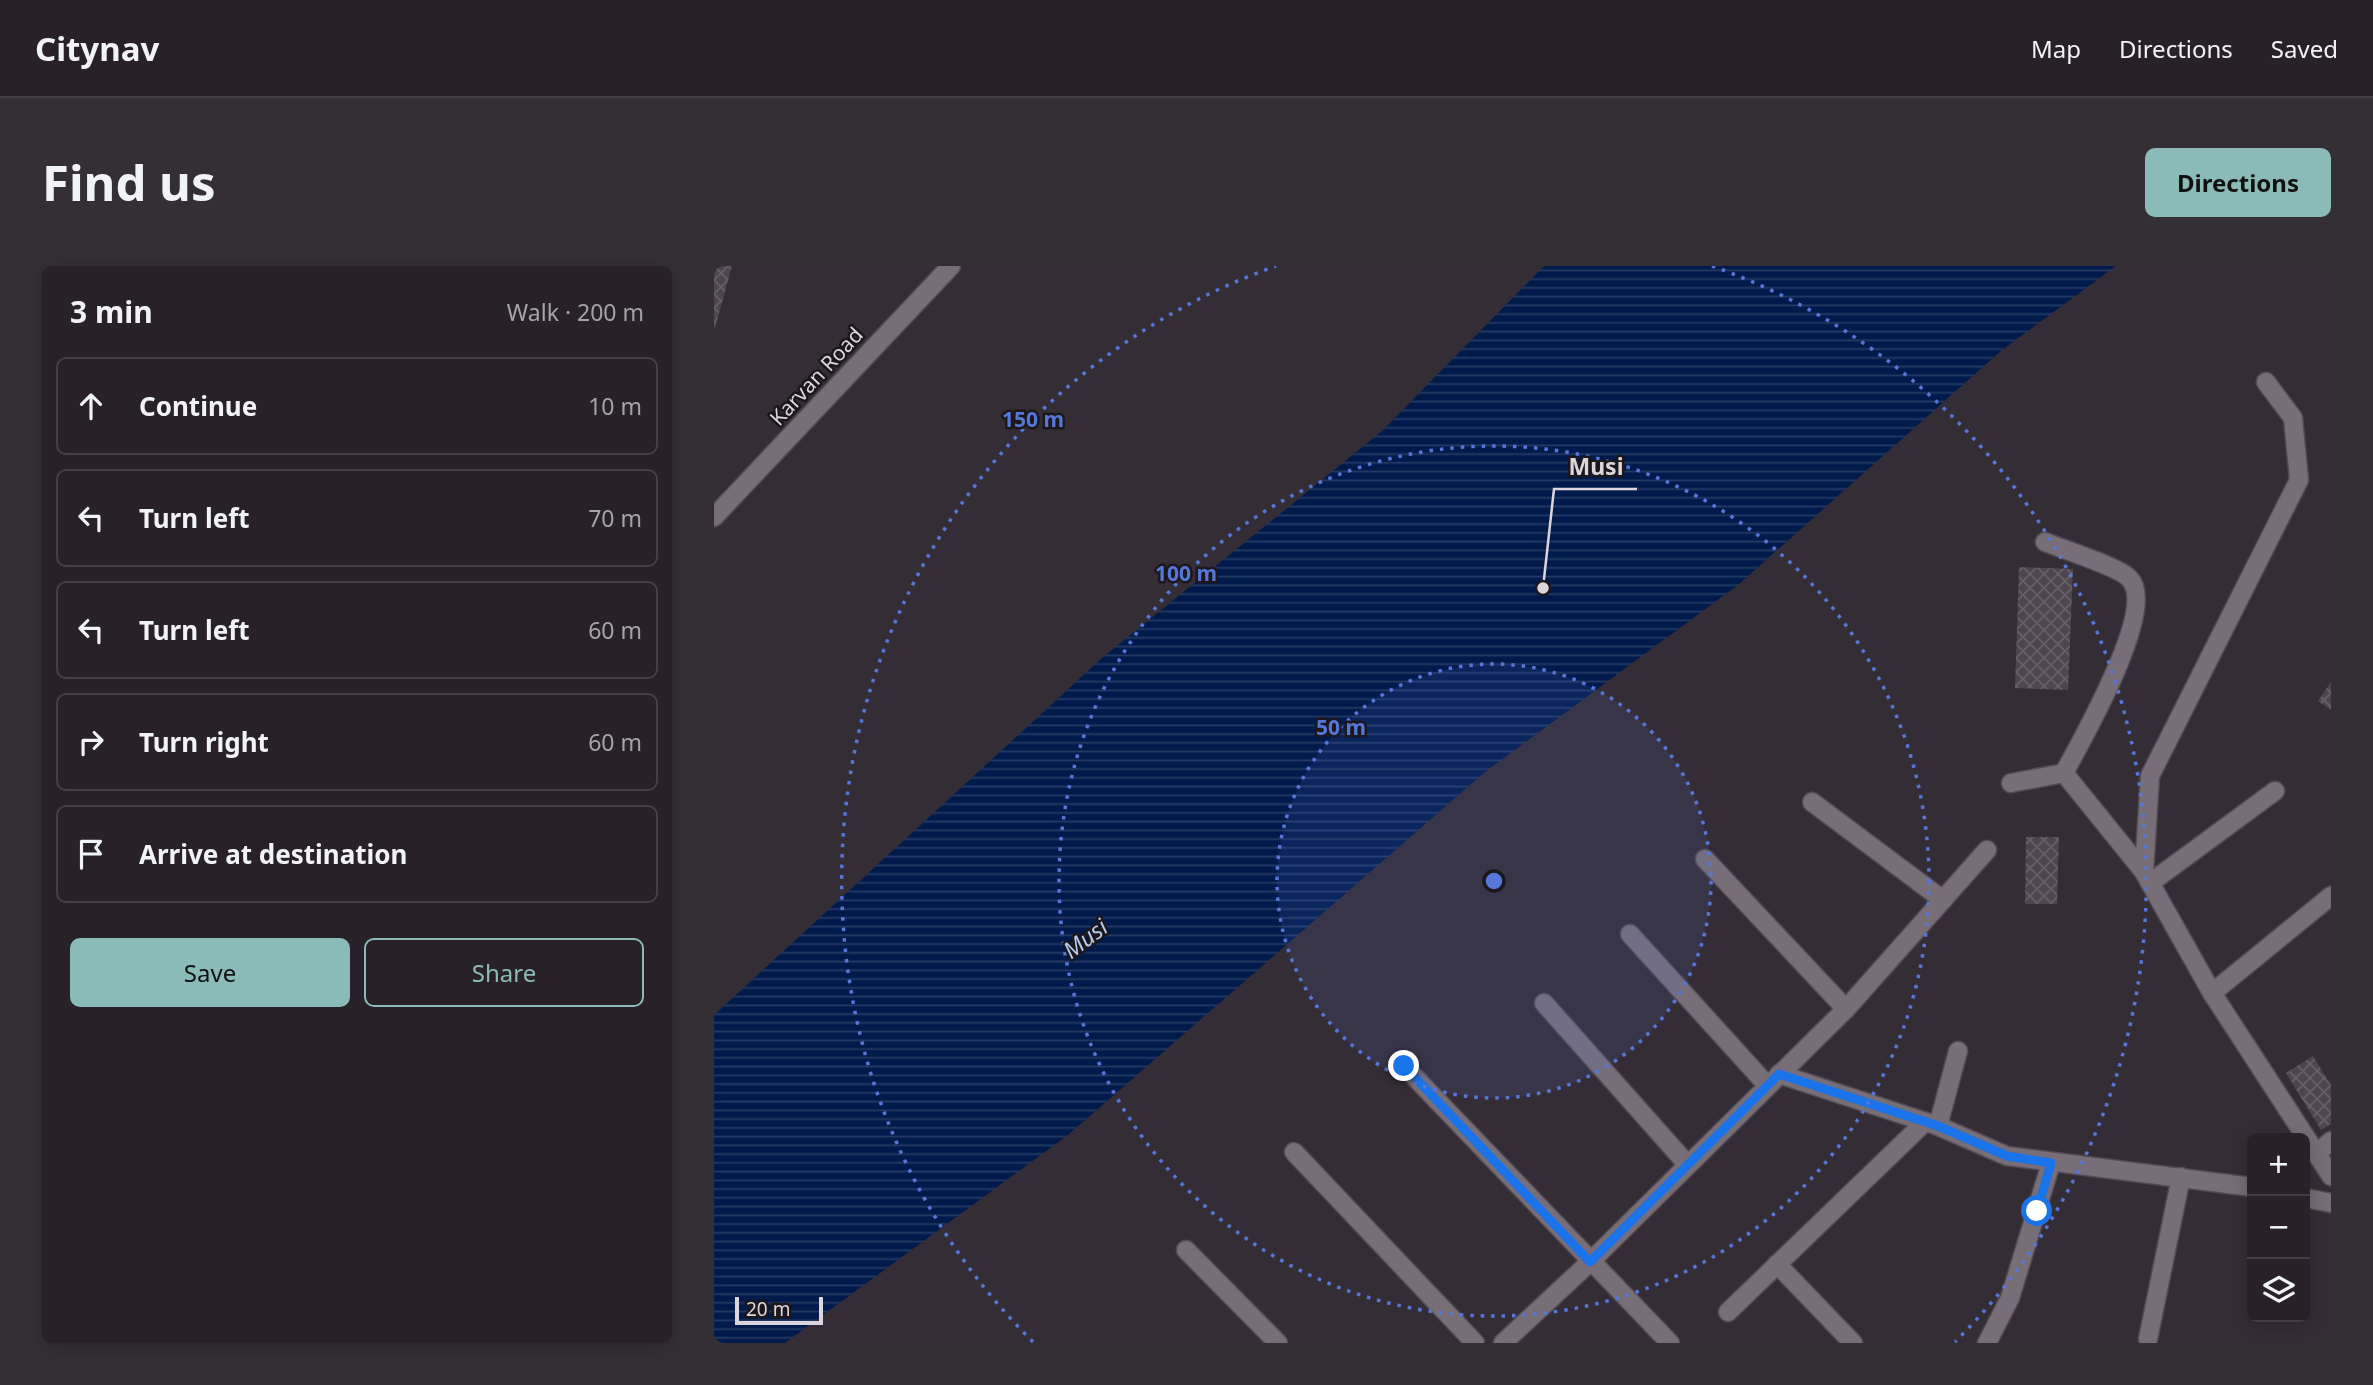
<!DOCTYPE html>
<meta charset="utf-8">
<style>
:root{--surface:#282228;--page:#342f34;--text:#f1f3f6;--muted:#a5a4a8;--line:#443f45;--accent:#8bbbb9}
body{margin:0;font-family:"Noto Sans",sans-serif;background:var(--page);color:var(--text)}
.controls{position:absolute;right:21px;bottom:21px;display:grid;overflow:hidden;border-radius:10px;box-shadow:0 4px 18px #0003}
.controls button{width:63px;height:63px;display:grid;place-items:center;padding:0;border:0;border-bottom:2px solid var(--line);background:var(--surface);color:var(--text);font:35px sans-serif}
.scale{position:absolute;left:21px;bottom:18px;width:88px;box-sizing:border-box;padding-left:7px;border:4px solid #dbd6dc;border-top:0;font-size:19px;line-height:24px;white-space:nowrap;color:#dbd6dc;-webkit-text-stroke:5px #1b171b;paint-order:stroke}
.stop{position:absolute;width:21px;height:21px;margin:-16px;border:5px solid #1a73e8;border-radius:50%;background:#fff}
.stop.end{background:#1a73e8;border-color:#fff;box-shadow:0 2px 7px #0008}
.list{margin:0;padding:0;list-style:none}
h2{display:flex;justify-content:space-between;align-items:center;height:91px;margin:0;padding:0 28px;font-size:30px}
h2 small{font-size:23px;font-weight:400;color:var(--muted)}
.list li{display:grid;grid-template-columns:46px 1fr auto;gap:21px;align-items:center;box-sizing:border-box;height:98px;margin:0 14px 14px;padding:0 14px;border:2px solid var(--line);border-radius:10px}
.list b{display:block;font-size:26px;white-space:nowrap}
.list em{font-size:23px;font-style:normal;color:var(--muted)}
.actions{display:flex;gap:14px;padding:21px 28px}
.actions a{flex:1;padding:16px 0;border:2px solid var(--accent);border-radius:10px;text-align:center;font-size:24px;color:var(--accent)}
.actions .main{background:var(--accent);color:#111}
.icon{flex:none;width:38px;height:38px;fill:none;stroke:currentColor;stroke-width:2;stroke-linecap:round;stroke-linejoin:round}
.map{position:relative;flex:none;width:1617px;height:1077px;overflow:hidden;border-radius:10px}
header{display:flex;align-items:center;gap:42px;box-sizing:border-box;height:98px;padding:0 35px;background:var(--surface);border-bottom:2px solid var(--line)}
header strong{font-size:33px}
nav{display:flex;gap:38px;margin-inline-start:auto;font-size:24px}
.intro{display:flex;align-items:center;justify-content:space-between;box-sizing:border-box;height:168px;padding:0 42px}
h1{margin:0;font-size:49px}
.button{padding:18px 32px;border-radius:10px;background:var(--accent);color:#111;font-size:24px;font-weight:700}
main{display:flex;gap:42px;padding:0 42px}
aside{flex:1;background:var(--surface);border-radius:10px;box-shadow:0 4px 18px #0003}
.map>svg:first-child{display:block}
.water{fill:url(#water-rules)}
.building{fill:url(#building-cross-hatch)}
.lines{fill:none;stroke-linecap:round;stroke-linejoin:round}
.minor-casing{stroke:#524b53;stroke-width:21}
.minor{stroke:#776e78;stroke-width:18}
.route{stroke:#1a73e8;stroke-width:9}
.ring{fill:none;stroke:#5677d9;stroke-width:3.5;stroke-dasharray:3.5 7}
.labels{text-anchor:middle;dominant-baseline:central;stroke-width:5;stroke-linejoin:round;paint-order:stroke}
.street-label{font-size:21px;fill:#dbd6dc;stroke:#1b171b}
.water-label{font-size:23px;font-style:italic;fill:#b4ccf4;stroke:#1b171b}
.centre{fill:#5677d9;stroke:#1b171b;stroke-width:3.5}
.ring-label{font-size:21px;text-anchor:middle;font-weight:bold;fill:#5677d9;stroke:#1b171b;stroke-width:5;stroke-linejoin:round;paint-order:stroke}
.leader{fill:none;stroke:#dbd6dc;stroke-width:2.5}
.callout-dot{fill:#dbd6dc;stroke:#1b171b;stroke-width:2.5}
.callout-label{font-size:23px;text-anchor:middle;font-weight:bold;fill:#dbd6dc;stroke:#1b171b;stroke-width:5;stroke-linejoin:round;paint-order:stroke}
</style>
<header>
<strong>Citynav</strong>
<nav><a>Map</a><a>Directions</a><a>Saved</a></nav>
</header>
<div class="intro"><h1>Find us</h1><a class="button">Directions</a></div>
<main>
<aside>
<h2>3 min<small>Walk · 200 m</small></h2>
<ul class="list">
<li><svg class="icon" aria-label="ahead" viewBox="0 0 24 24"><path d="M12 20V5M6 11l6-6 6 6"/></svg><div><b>Continue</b></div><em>10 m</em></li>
<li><svg class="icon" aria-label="left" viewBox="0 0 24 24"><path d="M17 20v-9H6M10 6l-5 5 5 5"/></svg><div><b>Turn left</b></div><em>70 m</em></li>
<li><svg class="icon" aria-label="left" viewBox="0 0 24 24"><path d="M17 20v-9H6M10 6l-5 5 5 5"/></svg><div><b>Turn left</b></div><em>60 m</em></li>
<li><svg class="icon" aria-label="right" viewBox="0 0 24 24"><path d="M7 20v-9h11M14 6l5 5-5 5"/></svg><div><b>Turn right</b></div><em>60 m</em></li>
<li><svg class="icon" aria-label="arrive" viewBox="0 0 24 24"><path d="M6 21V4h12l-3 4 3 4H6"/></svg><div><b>Arrive at destination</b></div></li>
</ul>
<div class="actions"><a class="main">Save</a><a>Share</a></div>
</aside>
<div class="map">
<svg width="1617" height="1077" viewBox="0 0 1617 1077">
<defs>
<pattern id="water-rules" width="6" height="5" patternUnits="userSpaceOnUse" patternTransform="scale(1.75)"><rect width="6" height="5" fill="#001a4c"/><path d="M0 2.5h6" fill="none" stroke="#253b65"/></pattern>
<pattern id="building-cross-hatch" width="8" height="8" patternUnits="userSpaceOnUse" patternTransform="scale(1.75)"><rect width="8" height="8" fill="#4e454e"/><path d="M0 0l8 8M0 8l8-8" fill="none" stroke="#675f67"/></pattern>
</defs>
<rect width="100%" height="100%" fill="#352d36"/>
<polygon class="water" points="830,0 1402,0 1288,84 1024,319 771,506 354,869 71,1077 0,1077 0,749 388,392 667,166"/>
<g class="building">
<polygon points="0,0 18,0 1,62 0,62"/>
<polygon points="1305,301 1359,303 1354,424 1301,422"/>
<polygon points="1617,416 1617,444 1604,435"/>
<polygon points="1312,571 1345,571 1343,638 1311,638"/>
<polygon points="1599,790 1617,819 1617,858 1607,864 1572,807"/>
</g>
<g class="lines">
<g class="minor-casing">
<g id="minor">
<polyline points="0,251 237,0"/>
<path d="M1331,276C1348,283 1405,301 1415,312C1445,341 1367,475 1350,507L1430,606L1498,727L1617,910"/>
<polyline points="1297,517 1350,507"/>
<polyline points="1098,536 1229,634"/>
<polyline points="991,593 1132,743"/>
<polyline points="1430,606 1436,510 1585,214 1579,152 1552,116"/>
<polyline points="1436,617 1561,525"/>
<polyline points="916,668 1053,819"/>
<polyline points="1498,727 1617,630"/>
<polyline points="830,737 973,898"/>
<polyline points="1244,785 1224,860 1293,890 1538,921"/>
<polyline points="690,800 956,1077"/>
<polyline points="1065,808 1221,859"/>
<polyline points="580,886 761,1077"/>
<polyline points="1602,888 1617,875"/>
<polyline points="1591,932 1617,937"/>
<polyline points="472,984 564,1077"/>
<polyline points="1063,998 1139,1077"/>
<polyline points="1014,1046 1211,856"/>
<polyline points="1434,1073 1467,911"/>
<polyline points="789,1077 876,996 1132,743 1273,584"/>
<polyline points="1273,1077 1296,1032 1337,897"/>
</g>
</g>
<use href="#minor" class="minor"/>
</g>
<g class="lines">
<polyline class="route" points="690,800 876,996 1065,808 1224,860 1293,890 1337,897 1323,945"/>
</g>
<circle cx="780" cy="615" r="217" fill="#5677d9" fill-opacity=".12"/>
<g class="ring">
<circle cx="780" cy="615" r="217"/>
<circle cx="780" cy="615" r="435"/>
<path d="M319 1076A652 652 0 0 1 562 0M998 0A652 652 0 0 1 1241 1076"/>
</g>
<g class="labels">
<g class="street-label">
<text transform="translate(102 110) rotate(-47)">Karvan Road</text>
</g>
<g class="water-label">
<text transform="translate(371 672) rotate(-37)">Musi</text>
</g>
</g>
<circle cx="780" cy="615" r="10" class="centre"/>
<g class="ring-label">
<text x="319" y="161">150 m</text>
<text x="472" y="315">100 m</text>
<text x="627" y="469">50 m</text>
</g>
<path class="leader" d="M829 322L840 223H923"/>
<circle class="callout-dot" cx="829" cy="322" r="7"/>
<g class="callout-label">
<text x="882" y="209">Musi</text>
</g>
</svg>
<div class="controls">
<button>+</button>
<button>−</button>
<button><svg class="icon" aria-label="layers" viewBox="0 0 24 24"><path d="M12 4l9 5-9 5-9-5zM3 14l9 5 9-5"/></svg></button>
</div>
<div class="scale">20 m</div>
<div class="stop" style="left:1323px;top:945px"></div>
<div class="stop end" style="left:690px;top:800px"></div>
</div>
</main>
